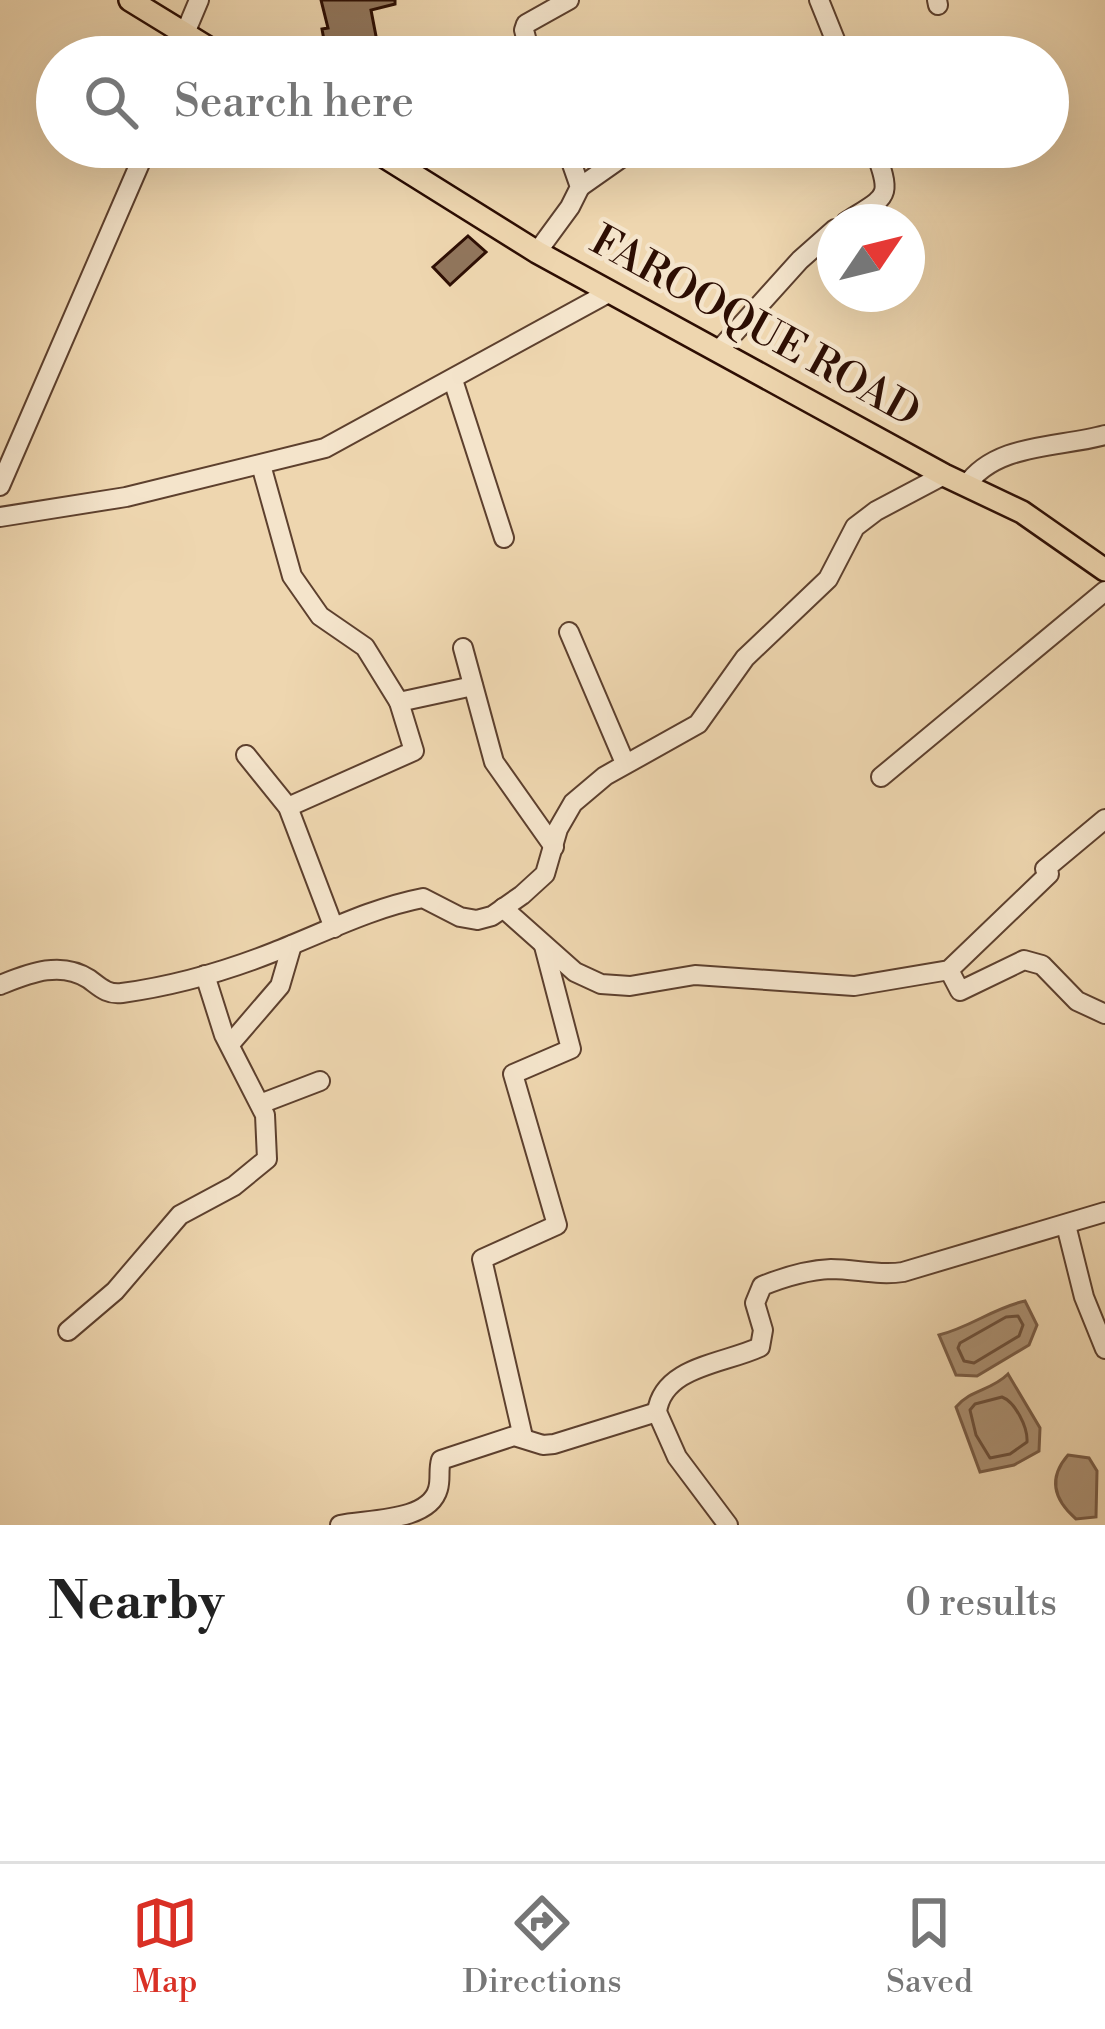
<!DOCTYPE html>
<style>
:root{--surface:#fff;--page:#f2f2f2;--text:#222;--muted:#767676;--line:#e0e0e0;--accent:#d93025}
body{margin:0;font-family:"Libre Bodoni",serif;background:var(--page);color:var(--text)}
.compass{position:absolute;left:817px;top:204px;width:108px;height:108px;border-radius:50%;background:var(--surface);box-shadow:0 12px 48px #0002;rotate:55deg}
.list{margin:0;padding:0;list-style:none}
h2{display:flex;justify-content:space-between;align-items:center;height:156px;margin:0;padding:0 48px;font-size:51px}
h2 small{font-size:39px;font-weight:400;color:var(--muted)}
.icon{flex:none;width:66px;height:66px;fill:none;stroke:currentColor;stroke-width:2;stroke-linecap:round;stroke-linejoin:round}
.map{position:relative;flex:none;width:1105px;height:1525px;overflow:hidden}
.search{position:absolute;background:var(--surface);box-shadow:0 12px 48px #0002;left:36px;right:36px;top:36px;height:132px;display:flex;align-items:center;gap:30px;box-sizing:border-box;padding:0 42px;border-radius:66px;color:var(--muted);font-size:45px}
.sheet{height:336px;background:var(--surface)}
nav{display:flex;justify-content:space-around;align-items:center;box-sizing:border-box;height:168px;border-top:3px solid var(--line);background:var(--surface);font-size:33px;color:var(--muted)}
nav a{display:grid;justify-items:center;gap:6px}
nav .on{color:var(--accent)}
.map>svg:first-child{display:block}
.water{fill:#ac9275;stroke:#795d47;stroke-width:3}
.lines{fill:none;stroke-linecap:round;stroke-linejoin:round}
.shore{stroke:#6c503c;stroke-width:3}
.building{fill:#91765c;stroke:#2d0e03;stroke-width:3}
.minor-casing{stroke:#5d402e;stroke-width:22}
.major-casing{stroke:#2d0e03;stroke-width:26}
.minor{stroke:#f4e4cb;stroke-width:18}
.major{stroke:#eed6af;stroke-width:21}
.labels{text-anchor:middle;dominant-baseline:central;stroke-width:9;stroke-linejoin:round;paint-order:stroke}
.street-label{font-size:42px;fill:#2d0e03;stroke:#f4e4cb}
</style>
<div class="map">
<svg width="1105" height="1525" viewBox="0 0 1105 1525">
<rect width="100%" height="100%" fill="#eed6af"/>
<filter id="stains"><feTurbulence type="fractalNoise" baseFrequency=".00167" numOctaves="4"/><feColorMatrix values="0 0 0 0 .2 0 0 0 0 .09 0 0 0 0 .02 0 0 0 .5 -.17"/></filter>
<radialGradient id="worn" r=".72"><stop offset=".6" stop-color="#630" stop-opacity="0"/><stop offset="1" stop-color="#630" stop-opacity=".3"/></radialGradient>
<g class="water">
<path d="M1025,1301L1037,1325L1029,1345L977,1376L956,1375L939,1335C971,1327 993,1308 1025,1301Z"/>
<path d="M1008,1374L1040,1428L1039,1451L1014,1465L980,1472L956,1407C971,1389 991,1391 1008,1374Z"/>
<path d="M1068,1455L1089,1458L1097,1471L1096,1517L1076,1519C1053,1499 1048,1478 1068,1455Z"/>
</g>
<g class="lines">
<g class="shore">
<polygon points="1018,1316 1023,1325 1019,1336 974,1363 964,1361 958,1348 960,1343 1006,1317"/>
<path d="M1002,1397C1015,1402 1028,1427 1027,1442L1010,1454L990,1458L976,1435L970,1410L975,1404Z"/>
</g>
</g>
<g class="building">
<polygon points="321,0 395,0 395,4 371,10 380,57 327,57 322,29 328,28"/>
<polygon points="468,236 486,252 450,285 433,267"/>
</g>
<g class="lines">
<g class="minor-casing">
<g id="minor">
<polyline points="819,0 842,57"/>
<polyline points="937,0 938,5"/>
<polyline points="175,57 199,0"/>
<polyline points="531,57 524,30 526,24 569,0"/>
<polyline points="580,187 637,147"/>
<path d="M846,222C890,194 892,199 874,147"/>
<polyline points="537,252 570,207 580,187 566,147"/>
<polyline points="718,351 800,260 835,229"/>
<polyline points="453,380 504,538"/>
<polyline points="261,465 292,576 320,616 365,647 399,702 473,686"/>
<polyline points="0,486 147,147"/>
<path d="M966,486C995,443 1058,448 1105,435"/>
<polyline points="0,517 126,497 325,448 610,292"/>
<polyline points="569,632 625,763"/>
<polyline points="463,648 494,762 554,847"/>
<polyline points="246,755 288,807 334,928"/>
<polyline points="881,777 1105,591"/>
<polyline points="288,807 414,751 399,702"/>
<polyline points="1045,869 1105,819"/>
<polyline points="503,908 575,972 601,984 630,986 695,975 854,986 949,970 1049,874"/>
<polyline points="949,970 960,991 1024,960 1042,965 1077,1001 1105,1014"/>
<path d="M0,985C28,974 60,960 89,979C100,987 107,995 122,993C173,986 226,971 274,952C323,933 371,908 423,898L460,917L477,920L492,916L522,895L545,874L558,829L573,803L605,776L698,724L745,658L828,579L855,527L876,511L944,475"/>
<polyline points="231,1043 280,986 292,945"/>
<polyline points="260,1104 320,1081"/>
<polyline points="1066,1225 1084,1297 1105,1349"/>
<polyline points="68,1331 115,1291 180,1215 234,1186 267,1159 265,1115 224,1035 205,975"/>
<polyline points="523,1437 482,1259 557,1225 513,1074 571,1049 544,946"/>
<path d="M340,1525C367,1519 429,1522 438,1489C441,1479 438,1470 441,1460L514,1436L543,1445L554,1444L657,1412"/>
<path d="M728,1525L677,1457L657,1412C663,1366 724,1364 760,1347L763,1330L755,1303L762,1286C784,1277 808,1270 831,1269C856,1269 878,1276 903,1272L1105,1212"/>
</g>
</g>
<g class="major-casing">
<g id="major">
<polyline points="130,0 223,57"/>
<polyline points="369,147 537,252 944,475 1022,512 1105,570"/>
</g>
</g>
<use href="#minor" class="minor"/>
<use href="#major" class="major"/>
</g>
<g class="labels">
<g class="street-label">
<text transform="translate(755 327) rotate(29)">FAROOQUE ROAD</text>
</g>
</g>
<rect width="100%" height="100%" filter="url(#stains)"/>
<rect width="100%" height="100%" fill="url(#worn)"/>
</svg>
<svg class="compass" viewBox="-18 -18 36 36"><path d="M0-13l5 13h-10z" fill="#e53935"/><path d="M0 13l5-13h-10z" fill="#767676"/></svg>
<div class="search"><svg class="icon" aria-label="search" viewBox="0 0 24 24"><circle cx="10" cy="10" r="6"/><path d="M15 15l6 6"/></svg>Search here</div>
</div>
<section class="sheet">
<h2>Nearby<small>0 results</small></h2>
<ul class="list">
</ul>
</section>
<nav>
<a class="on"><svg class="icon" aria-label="map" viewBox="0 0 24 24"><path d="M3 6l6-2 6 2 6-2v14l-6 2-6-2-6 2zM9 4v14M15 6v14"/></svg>Map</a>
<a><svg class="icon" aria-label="directions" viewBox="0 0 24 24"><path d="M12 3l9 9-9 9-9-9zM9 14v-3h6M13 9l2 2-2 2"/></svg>Directions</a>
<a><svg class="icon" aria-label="saved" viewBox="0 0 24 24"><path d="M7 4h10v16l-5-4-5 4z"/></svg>Saved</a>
</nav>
